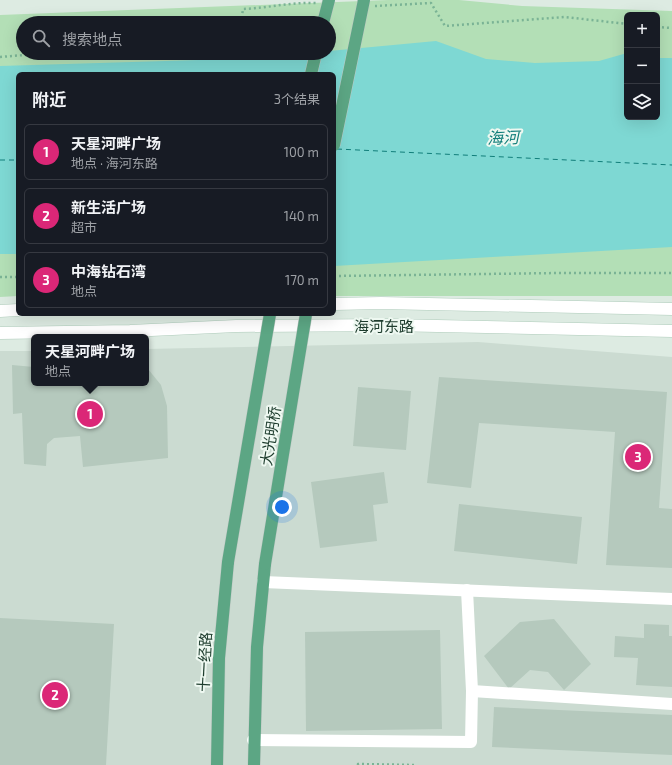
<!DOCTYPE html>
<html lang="zh">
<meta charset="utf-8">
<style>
:root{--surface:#171b24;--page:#242831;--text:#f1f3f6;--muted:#9ea1a6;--line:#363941;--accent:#db2777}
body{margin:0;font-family:"Exo 2","Noto Sans SC",sans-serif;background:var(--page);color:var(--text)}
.controls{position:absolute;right:12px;top:12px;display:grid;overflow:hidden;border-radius:6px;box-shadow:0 4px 16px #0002}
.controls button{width:36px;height:36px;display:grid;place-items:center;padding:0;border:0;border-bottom:1px solid var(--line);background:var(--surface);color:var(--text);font:20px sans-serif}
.you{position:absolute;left:282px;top:507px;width:14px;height:14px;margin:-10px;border:3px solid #fff;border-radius:50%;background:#1a73e8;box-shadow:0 0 0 6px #1a73e833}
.badge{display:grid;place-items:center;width:26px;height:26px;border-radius:50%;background:var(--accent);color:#fff;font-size:13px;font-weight:700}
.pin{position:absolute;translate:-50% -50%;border:2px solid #fff;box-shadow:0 1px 4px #0006}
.popup{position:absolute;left:31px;top:334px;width:118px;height:52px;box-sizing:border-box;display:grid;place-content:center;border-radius:6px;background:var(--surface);filter:drop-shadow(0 1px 3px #0005);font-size:13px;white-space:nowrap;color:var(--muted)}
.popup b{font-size:15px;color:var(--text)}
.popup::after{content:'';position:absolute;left:50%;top:100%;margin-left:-8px;border:8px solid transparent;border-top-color:var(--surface)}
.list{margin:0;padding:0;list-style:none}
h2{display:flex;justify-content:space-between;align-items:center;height:52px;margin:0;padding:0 16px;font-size:17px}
h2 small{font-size:13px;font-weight:400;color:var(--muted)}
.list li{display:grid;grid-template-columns:26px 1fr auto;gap:12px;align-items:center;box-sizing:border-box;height:56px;margin:0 8px 8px;padding:0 8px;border:1px solid var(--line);border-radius:6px}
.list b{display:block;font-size:15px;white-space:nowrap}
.list p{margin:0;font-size:13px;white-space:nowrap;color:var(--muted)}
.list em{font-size:13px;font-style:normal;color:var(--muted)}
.icon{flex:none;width:22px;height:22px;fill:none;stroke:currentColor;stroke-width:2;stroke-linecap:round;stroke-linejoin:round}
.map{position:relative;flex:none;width:672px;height:765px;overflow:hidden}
.search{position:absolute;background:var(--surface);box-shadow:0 4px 16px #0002;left:16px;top:16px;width:320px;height:44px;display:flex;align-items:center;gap:10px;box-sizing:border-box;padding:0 14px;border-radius:22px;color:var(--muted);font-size:15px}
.panel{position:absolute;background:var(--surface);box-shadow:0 4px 16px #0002;left:16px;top:72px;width:320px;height:244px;border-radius:6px}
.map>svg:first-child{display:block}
.built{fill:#cbdbd1}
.green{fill:#b3dfb6;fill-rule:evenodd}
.water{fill:#7ed8d3}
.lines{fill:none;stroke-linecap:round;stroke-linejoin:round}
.ferry{stroke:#117e7a;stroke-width:1;stroke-dasharray:5 4;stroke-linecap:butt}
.building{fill:#b5c9bd}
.secondary-casing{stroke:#afccbb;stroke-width:13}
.primary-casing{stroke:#c0c8c4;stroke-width:13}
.path{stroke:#7ab395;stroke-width:2.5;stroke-dasharray:2 3;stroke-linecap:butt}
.minor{stroke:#fff;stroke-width:12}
.secondary{stroke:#fff;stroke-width:12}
.primary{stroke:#5ca684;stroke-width:12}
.primary-bridge-casing{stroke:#c0c8c4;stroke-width:13;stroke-linecap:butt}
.primary-bridge{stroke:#5ca684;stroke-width:12}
.labels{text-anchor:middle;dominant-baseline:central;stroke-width:4;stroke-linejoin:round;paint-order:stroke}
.street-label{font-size:15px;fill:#1d3c2d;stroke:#eef8f1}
.water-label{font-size:16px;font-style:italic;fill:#117e7a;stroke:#eef8f1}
</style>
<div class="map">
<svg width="672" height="765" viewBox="0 0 672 765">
<rect width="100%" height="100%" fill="#ddebe2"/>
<polygon class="built" points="478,342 672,357 672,765 0,765 0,351 34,351 34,383 146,383 146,349"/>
<path class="green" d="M388,0H459L522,6L672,11V296H334V74H18V296L0,297V15ZM627,15H657V117H627ZM23,23H329V53H23Z"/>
<polygon class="water" points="436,41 486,59 535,63 599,61 627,53 627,117 657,117 657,58 672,58 672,247 334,266 334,74 18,74 18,254 0,254 0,66 266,58 309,53 329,53 329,51"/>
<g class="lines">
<g class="ferry">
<polyline points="337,149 672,165"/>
<polyline points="0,160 18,160"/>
</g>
</g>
<g class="building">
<polygon points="12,365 34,367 34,383 146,383 146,368 148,369 161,385 167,406 168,458 83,467 80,436 54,438 47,444 46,466 24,464 22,413 13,414"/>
<polygon points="439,377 667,392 659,508 672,509 672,568 606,565 615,432 479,423 471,488 427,483"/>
<polygon points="358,387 411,391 406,450 353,446"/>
<polygon points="384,472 388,503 373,505 377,541 320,548 311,482"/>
<polygon points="459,504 582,517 577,564 454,551"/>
<polygon points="0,618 114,624 106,765 0,765"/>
<polygon points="554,619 591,664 564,690 548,672 530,670 509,689 484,656 520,622"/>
<polygon points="644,624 669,625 669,636 672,636 672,687 636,685 638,658 614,657 615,636 644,638"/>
<polygon points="440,630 442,729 306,731 305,632"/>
<polygon points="494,707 672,715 672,755 492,747"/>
</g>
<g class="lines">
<g class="secondary-casing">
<g id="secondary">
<polyline points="334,304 381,303 672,309"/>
<polyline points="0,311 18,310"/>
<polyline points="0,333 130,331 236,326 389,325 672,331"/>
</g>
</g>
<g class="primary-casing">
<g id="primary">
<polyline points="311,74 316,53"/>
<polyline points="217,765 219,658 228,562"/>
<polyline points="254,765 257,647 265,564"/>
</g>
</g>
<g class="path">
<polyline points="375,6 431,3 445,26 565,17 627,24"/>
<path d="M241,23L243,9C268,8 291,2 316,3"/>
<polyline points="657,27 672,28"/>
<polyline points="0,57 49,53"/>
<polyline points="334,276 559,273 672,273"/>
<polyline points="0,277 18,277"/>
<polyline points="358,765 358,764 416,765"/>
</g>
<g class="minor">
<polyline points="263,582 672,599"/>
<polyline points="472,691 672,704"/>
<polyline points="253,740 471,742 472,691 467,590"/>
</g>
<use href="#secondary" class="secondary"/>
<use href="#primary" class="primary"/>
<g class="primary-bridge-casing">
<g id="primary-bridge">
<polyline points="323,23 329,0"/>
<polyline points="334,145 364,0"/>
<polyline points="228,562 270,314"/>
<polyline points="265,564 306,314"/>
</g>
</g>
<use href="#primary-bridge" class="primary-bridge"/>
</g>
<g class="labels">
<g class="street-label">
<text x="384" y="326">海河东路</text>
<text transform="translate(270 436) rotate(-81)">大光明桥</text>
<text transform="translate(204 662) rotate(-87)">十一经路</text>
</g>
<g class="water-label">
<text transform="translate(503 137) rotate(-2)">海河</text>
</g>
</g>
</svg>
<div class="controls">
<button>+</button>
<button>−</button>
<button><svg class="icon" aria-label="layers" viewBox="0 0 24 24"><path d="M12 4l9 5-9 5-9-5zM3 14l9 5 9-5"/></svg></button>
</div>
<div class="you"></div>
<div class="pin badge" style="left:90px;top:414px">1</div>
<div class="popup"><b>天星河畔广场</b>地点</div>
<div class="pin badge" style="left:55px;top:695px">2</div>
<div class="pin badge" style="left:638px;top:457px">3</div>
<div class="search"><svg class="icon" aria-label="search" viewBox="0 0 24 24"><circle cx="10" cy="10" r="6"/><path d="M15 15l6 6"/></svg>搜索地点</div>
<section class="panel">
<h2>附近<small>3个结果</small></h2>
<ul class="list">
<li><span class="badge">1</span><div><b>天星河畔广场</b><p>地点 · 海河东路</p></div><em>100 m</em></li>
<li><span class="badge">2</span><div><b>新生活广场</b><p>超市</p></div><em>140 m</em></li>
<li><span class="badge">3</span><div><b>中海钻石湾</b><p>地点</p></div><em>170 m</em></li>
</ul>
</section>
</div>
